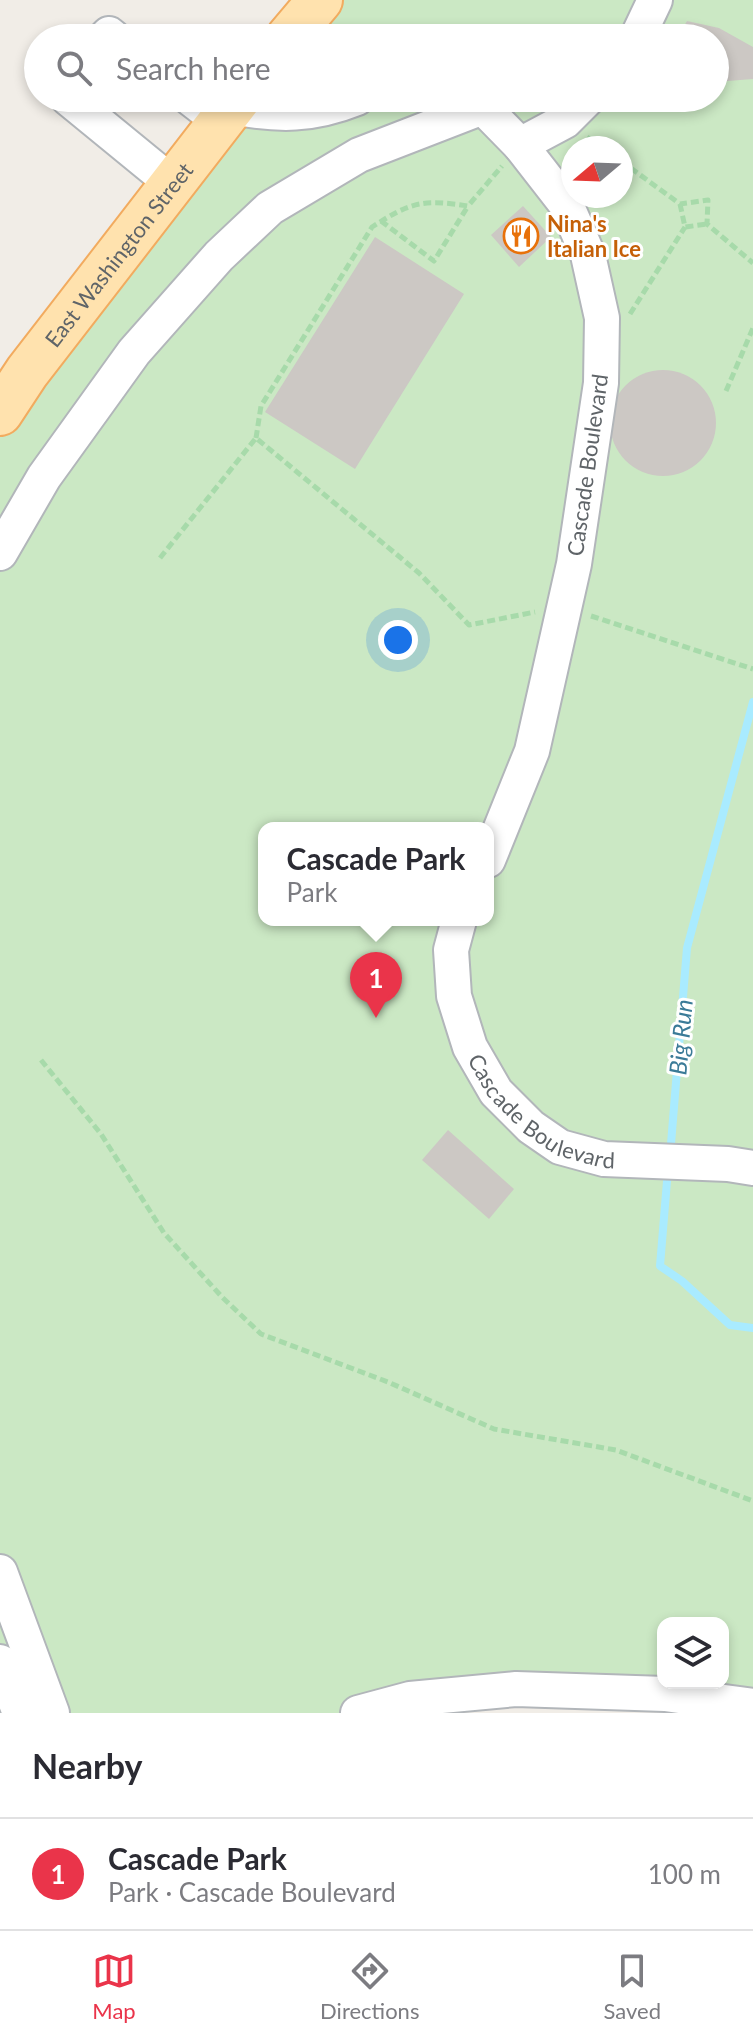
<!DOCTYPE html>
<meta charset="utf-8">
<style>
:root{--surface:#fff;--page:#f7f7f7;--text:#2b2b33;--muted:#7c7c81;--line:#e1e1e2;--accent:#ea344a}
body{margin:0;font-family:Lato,sans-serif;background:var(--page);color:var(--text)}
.controls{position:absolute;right:24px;bottom:24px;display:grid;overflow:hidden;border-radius:16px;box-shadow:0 4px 12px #0003}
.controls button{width:72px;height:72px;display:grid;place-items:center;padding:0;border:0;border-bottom:2px solid var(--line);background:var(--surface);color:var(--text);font:40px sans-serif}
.compass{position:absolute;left:561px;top:136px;width:72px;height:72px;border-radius:50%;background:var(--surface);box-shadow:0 4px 12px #0003;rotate:251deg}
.you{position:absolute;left:398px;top:640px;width:28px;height:28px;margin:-20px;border:6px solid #fff;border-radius:50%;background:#1a73e8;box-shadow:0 0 0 12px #1a73e833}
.badge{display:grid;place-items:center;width:52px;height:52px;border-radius:50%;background:var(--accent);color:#fff;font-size:26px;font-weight:700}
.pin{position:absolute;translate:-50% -66px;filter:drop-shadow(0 2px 4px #0008)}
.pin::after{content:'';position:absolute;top:42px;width:28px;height:24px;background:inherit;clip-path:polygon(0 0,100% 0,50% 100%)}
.popup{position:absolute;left:258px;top:822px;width:236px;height:104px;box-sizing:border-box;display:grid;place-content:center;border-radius:16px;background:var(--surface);filter:drop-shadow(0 2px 6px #0005);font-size:26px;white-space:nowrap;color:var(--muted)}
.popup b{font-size:30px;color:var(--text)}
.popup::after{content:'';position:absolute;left:50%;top:100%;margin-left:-16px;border:16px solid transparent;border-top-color:var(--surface)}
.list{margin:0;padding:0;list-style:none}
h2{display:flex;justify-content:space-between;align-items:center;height:104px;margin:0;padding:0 32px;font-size:34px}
h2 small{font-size:26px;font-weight:400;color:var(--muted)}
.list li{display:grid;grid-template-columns:52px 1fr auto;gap:24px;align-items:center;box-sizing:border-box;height:112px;padding:0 32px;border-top:2px solid var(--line)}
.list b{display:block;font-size:30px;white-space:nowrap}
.list p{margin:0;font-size:26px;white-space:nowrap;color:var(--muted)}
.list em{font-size:26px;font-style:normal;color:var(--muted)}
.icon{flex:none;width:44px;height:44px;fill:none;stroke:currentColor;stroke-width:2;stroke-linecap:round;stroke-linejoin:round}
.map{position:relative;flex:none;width:753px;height:1713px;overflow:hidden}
.search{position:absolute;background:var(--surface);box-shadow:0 4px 12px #0003;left:24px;right:24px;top:24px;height:88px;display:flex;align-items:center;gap:20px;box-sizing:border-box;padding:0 28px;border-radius:44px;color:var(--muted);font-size:30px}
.sheet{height:216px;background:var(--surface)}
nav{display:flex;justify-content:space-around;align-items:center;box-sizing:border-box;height:112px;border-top:2px solid var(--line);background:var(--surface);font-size:22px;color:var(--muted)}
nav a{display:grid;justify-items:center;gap:4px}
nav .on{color:var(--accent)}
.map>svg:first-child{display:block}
.green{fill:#cbe8c4;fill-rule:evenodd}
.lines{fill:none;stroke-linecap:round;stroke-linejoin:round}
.stream{stroke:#a9ebff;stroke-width:8}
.building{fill:#ccc8c4}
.minor-casing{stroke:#b2b6ba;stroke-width:38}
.major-casing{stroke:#f2ab5f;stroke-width:48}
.path{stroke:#a7daaa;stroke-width:5;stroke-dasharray:8 4;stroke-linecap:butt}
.minor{stroke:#fff;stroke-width:34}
.major{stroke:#ffe2ae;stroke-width:44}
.labels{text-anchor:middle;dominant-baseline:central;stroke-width:6;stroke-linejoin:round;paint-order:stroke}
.food-label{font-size:22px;font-weight:bold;fill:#c56008;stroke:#fff;text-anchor:start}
.street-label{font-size:22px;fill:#5f6468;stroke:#fff}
.water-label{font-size:24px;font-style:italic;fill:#3b7b98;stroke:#fff}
</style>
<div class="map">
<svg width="753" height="1713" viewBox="0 0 753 1713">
<rect width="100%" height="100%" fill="#f1ede7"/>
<path class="green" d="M320,0H753V1713L665,1694L358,1713H20L0,1662V413L240,98H715V38H288ZM573,148H621V196H573ZM264,828H488V920H264ZM663,1623H723V1683H663Z"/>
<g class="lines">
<g class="stream">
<polyline points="670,1156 687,948 753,702"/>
<polyline points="668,1169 660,1266 682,1281 730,1325 753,1328"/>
</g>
</g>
<g class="building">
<polygon points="687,21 719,28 753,47 753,79 715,82 715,38 677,38"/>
<polygon points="523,206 551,237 519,267 491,235"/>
<polygon points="375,237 464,294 355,469 265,412"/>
<circle cx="663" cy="423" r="53"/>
<polygon points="448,1130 514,1189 489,1219 422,1160"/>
</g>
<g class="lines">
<g class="minor-casing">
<g id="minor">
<polyline points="105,38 109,34 114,38"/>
<polyline points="637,38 655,0"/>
<polyline points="68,98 173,184"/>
<polyline points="190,98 221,122"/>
<polyline points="474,98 520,145 566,204 588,255 602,318 601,383 574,564 532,751 488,860"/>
<path d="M232,107C279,116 312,116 357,98"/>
<polyline points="520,145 565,121 588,98"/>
<polyline points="0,553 44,477 134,352 219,256 270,208 359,155 483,107"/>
<path id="s1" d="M459,920L451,950L454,996L470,1047L496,1092L531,1127L560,1147L604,1159L728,1164L753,1168"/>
<polyline points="0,1572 52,1713"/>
<polyline points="0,1662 20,1713"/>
<polyline points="358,1713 410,1699 516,1689 665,1694 753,1706"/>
</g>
</g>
<g class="major-casing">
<g id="major">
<polyline points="288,38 320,0"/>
<path id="s2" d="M0,413L27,372L239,98"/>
</g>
</g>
<g class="path">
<polyline points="587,137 603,148"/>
<polyline points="621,161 680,204 708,200 707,224 753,263"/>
<polyline points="680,204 685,227 707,224"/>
<polyline points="381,221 434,261 468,206"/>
<polyline points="630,314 685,227"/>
<polyline points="726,391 753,328"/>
<path d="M256,438L261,406L372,227C411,202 422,199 468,206L502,166"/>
<polyline points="160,558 256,438 419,573 469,625 535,612"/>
<polyline points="591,616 753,669"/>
<polyline points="41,1060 101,1134 164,1233 222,1297 261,1334 388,1382 494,1429 616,1450 753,1501"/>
</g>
<use href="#minor" class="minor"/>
<use href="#major" class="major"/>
</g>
<defs>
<g id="restaurant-ring" transform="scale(1.8)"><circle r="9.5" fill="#fff" stroke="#e8710a" stroke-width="1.5"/><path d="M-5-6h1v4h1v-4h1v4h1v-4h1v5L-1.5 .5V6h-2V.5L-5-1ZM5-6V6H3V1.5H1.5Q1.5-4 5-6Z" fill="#e8710a"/></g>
</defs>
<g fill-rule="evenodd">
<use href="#restaurant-ring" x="521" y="236"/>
</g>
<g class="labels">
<g class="food-label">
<text x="547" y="223">Nina's<tspan x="547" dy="25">Italian Ice</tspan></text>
</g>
<g class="street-label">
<text stroke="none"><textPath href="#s2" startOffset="198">East Washington Street</textPath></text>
<text transform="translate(587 465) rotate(-82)">Cascade Boulevard</text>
<text stroke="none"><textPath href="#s1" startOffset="232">Cascade Boulevard</textPath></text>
</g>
<g class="water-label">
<text transform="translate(680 1037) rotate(-85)">Big Run</text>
</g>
</g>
</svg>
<div class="controls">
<button><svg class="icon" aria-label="layers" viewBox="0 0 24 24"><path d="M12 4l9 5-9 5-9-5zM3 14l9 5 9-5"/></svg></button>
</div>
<svg class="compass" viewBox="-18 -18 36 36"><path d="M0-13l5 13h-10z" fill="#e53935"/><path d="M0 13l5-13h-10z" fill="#7c7c81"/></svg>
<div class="you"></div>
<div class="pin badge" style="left:376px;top:1018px">1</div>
<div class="popup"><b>Cascade Park</b>Park</div>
<div class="search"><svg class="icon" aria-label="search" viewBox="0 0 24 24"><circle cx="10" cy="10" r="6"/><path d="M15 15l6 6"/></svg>Search here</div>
</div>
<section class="sheet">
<h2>Nearby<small></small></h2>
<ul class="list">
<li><span class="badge">1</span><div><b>Cascade Park</b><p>Park · Cascade Boulevard</p></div><em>100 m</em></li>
</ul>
</section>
<nav>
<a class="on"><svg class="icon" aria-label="map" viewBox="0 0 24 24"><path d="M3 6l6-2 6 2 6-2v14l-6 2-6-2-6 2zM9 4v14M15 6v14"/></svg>Map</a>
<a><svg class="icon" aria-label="directions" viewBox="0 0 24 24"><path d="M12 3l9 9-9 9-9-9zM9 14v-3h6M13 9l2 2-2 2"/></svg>Directions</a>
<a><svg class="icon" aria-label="saved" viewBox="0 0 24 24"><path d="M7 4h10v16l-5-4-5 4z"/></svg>Saved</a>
</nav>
